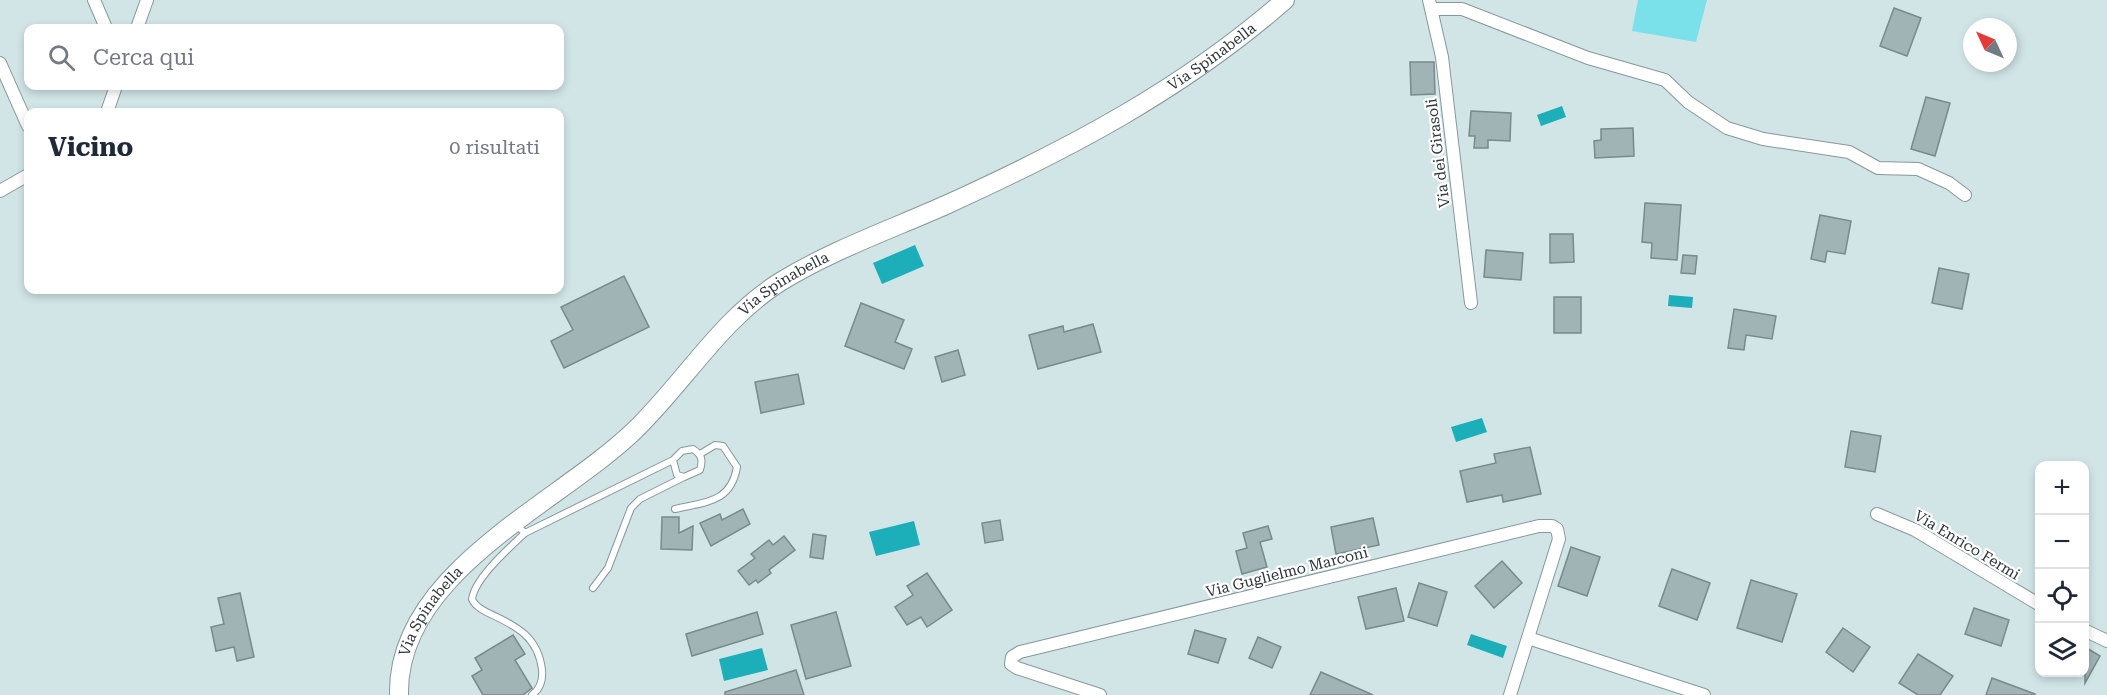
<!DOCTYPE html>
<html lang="it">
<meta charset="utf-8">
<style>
:root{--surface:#fff;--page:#f2f2f3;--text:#1f2937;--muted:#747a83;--line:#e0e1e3}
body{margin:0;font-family:"Roboto Serif",serif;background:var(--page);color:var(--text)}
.controls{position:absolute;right:18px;bottom:18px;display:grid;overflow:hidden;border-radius:12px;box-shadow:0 3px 9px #0003}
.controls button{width:54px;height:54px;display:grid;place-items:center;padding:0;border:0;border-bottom:2px solid var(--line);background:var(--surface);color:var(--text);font:30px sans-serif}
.compass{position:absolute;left:1963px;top:18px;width:54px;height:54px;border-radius:50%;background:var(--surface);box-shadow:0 3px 9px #0003;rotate:314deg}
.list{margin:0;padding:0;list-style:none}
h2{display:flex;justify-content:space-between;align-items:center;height:78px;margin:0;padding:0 24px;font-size:26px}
h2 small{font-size:20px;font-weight:400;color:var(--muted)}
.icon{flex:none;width:33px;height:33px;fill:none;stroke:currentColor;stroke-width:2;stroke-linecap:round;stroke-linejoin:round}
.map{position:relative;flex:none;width:2107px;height:695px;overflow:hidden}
.search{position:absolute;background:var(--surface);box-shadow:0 3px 9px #0003;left:24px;top:24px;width:540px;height:66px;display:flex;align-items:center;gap:15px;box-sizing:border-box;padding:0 21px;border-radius:12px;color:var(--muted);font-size:22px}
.panel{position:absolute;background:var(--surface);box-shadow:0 3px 9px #0003;left:24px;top:108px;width:540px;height:186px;border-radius:12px}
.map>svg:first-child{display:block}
.green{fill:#7ae1eb}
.water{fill:#1caeb9}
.building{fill:#a0b3b5;stroke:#788a8b;stroke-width:1.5}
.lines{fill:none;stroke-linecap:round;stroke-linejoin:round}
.lane-casing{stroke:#86989a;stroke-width:8}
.street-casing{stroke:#86989a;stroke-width:14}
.secondary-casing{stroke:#86989a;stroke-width:20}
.lane{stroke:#fff;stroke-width:6}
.street{stroke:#fff;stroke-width:12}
.secondary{stroke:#fff;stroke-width:18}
.labels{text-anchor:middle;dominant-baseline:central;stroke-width:4.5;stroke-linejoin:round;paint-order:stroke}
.street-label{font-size:15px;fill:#2d3536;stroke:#fff}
</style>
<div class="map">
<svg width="2107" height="695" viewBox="0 0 2107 695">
<rect width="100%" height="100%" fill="#d1e5e7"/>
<polygon class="green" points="1638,0 1707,0 1696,42 1632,31"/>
<g class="water">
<polygon points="1562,106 1566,117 1541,126 1537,115"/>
<polygon points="915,245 924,266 882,284 873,263"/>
<polygon points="1669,295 1693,297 1692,308 1668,306"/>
<polygon points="1482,418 1487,432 1456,442 1451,427"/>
<polygon points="914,521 920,545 876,556 869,532"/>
<polygon points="1471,634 1507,646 1503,658 1467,645"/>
<polygon points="762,648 768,670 724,681 719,659"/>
</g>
<g class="building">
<polygon points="1894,8 1921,18 1907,56 1880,46"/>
<polygon points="1410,62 1434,62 1435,94 1411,95"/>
<polygon points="1926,97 1950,103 1935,156 1911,149"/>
<polygon points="1471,111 1511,113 1510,141 1488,140 1488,148 1474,148 1475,136 1469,136"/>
<polygon points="1633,128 1634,156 1595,158 1594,141 1601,140 1601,129"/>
<polygon points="1645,203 1681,205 1677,260 1651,258 1652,243 1642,242"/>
<polygon points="1820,215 1851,221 1845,254 1827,251 1825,262 1811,259"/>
<polygon points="1550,234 1573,234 1574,262 1550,263"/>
<polygon points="1486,250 1523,253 1521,280 1484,277"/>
<polygon points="1683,255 1697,256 1695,274 1681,273"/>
<polygon points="1939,268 1969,274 1962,309 1932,303"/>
<polygon points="624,276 649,327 564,368 551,341 573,330 561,307"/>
<rect x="1554" y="297" width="27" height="36"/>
<polygon points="861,303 904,320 895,342 912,349 904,369 845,346"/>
<polygon points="1734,309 1776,316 1772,339 1746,335 1744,350 1728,348"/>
<polygon points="1093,324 1101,352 1038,369 1029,335 1063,326 1064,332"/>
<polygon points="958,350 965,375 942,382 935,357"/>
<polygon points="798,374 804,404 761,413 755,382"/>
<polygon points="1851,431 1881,436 1875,472 1845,467"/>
<polygon points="1530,447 1541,494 1503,502 1502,495 1467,502 1460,471 1496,463 1494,454"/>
<polygon points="743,509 750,524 711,546 700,523 720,514 722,520"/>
<polygon points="662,517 679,517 679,533 693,526 692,550 661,549"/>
<polygon points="1373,518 1379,545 1336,554 1331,527"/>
<polygon points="1000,520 1003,540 985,543 982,523"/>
<polygon points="1268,526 1272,539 1260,542 1267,567 1242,574 1236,551 1247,548 1243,533"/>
<polygon points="813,534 826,536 823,559 810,557"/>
<polygon points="784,536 795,550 769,570 771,573 758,583 756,580 749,585 738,571 755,558 751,554 769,540 773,545"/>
<polygon points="1571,547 1600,557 1587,596 1558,586"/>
<polygon points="1502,561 1522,583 1494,608 1475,586"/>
<polygon points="1672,569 1710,583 1697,620 1659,606"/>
<polygon points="927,573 952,610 927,627 921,617 907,625 895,607 913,595 907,586"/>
<polygon points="1751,580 1797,594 1782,642 1737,628"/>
<polygon points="1419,583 1447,592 1437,626 1408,617"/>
<polygon points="1396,588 1404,621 1366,629 1358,597"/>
<polygon points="240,593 254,657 237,661 234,647 216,651 211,627 224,624 218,598"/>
<polygon points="1974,608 2009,620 2001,646 1965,634"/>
<polygon points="757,612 763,634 692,656 686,634"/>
<polygon points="836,612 851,666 806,679 791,625"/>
<polygon points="1843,628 1870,647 1853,672 1826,652"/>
<polygon points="1195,630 1226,639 1218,663 1188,654"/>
<polygon points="513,635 525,654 515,660 532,688 523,695 483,695 472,676 482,670 475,658"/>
<polygon points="1258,637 1281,647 1272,668 1249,658"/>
<polygon points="2085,647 2100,656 2085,683"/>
<polygon points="1918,654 1953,676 1940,695 1918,695 1899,683"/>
<polygon points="796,670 804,695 725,695 725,692"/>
<polygon points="1321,672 1373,695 1310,695"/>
<polygon points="1992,678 2035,694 2034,695 1986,695"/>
</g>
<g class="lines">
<g class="lane-casing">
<g id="lane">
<path d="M675,509C705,502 731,503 737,467L723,446L715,445L700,454"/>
<path d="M515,524L525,533L673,460L682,451L693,449C702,455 703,460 700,470L684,477L677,475L673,460"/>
<path d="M525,533C509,548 475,578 472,599C480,620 536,617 542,670C543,680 540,689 532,695"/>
<polyline points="593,588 608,568 631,508 640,499 684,477"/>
</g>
</g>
<g class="street-casing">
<g id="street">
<polyline points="94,0 106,28"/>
<polyline points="1429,0 1442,57 1471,303"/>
<polyline points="1432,9 1462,9 1588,58 1665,80 1688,102 1727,128 1763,139 1849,152 1878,168 1918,169 1949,183 1965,195"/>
<polyline points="137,28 147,0"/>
<polyline points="0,63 28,126"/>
<polyline points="107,112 116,86"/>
<polyline points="0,191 28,175"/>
<polyline points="1877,514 1915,530 2040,605"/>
<polyline points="2084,630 2107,641"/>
<polyline points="1528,638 1704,695"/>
<polyline points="1100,695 1017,668 1011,664 1012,657 1020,652 1539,526 1552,526 1557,529 1559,539 1510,695"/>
</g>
</g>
<g class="secondary-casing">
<g id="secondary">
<path id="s1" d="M399,695C396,573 558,504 634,431C683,384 721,319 780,282C832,250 892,229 948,204C1071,148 1183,89 1285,0"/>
</g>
</g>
<use href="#lane" class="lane"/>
<use href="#street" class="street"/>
<use href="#secondary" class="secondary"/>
</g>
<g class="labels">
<g class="street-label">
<text stroke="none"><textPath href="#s1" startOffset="1064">Via Spinabella</textPath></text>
<text transform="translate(1438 153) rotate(-97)">Via dei Girasoli</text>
<text stroke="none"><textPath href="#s1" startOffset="578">Via Spinabella</textPath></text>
<text transform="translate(1967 545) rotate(31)">Via Enrico Fermi</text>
<text transform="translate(1287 572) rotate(-14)">Via Guglielmo Marconi</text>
<text stroke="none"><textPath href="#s1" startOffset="92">Via Spinabella</textPath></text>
</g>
</g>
</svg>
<div class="controls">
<button>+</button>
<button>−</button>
<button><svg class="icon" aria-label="locate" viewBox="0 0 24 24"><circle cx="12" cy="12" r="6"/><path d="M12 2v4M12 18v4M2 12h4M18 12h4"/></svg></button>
<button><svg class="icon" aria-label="layers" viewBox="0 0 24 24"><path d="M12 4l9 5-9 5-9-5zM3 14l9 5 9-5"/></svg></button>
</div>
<svg class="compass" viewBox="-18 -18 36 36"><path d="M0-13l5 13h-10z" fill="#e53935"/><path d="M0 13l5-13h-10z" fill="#747a83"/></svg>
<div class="search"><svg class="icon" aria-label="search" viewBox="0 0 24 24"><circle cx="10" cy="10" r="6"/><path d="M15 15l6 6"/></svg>Cerca qui</div>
<section class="panel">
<h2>Vicino<small>0 risultati</small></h2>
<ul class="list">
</ul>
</section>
</div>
